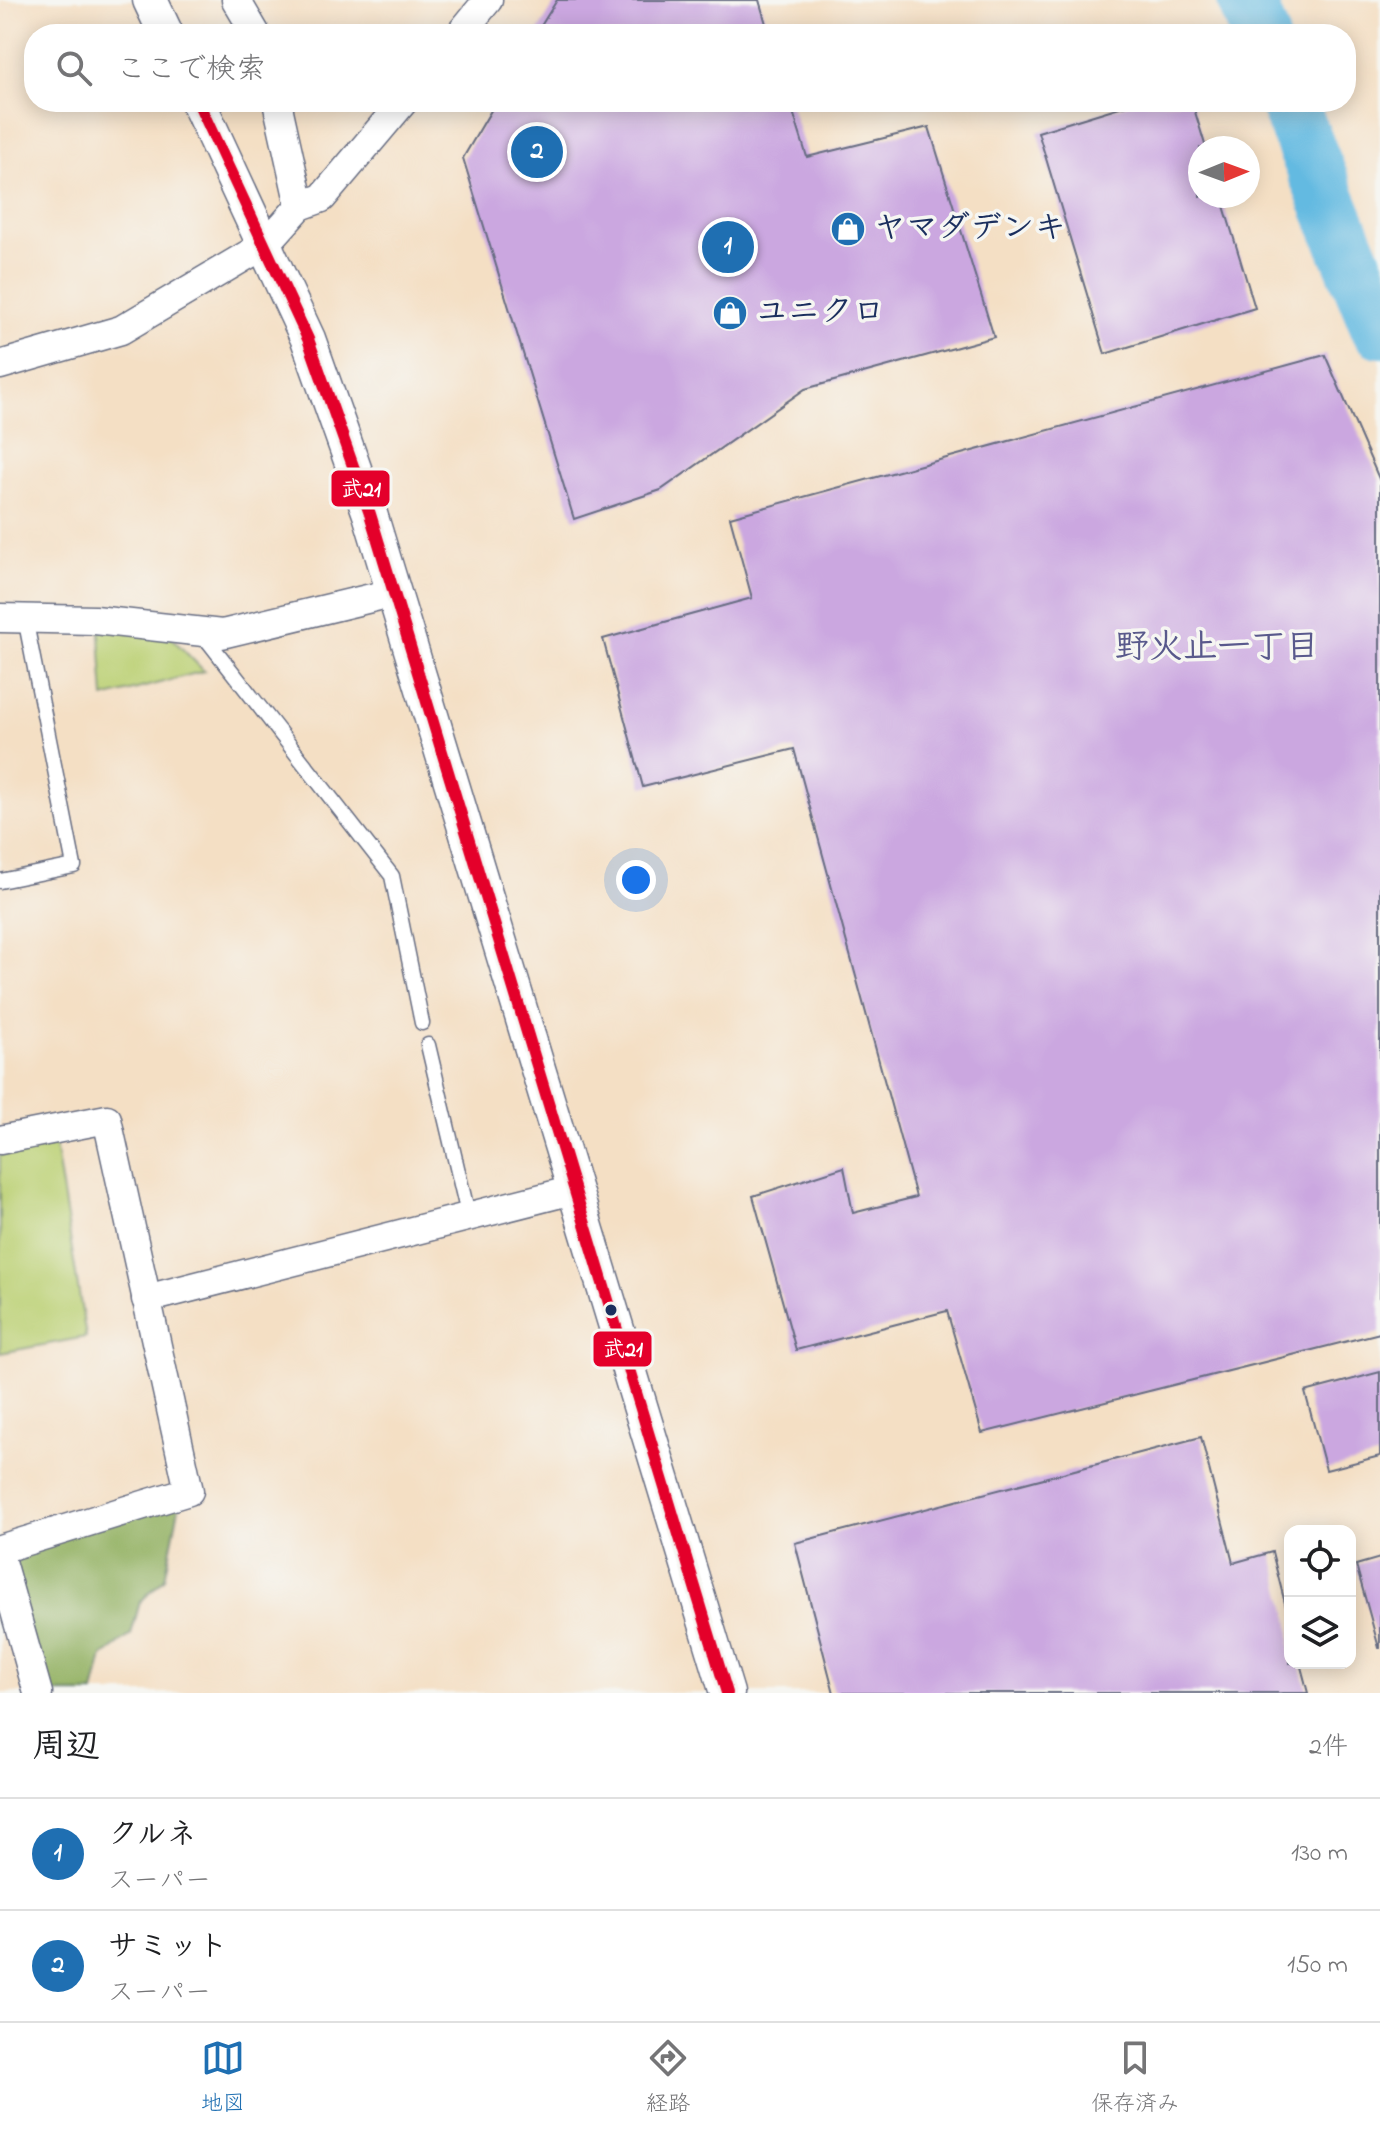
<!DOCTYPE html>
<html lang="ja">
<meta charset="utf-8">
<style>
:root{--surface:#fff;--page:#f2f2f2;--text:#202124;--muted:#757577;--line:#e0e0e0;--accent:#1f6fb2}
body{margin:0;font-family:"Indie Flower","Klee One",sans-serif;background:var(--page);color:var(--text)}
.controls{position:absolute;right:24px;bottom:24px;display:grid;overflow:hidden;border-radius:16px;box-shadow:0 4px 20px #0003}
.controls button{width:72px;height:72px;display:grid;place-items:center;padding:0;border:0;border-bottom:2px solid var(--line);background:var(--surface);color:var(--text);font:40px sans-serif}
.compass{position:absolute;left:1188px;top:136px;width:72px;height:72px;border-radius:50%;background:var(--surface);box-shadow:0 4px 20px #0003;rotate:89deg}
.you{position:absolute;left:636px;top:880px;width:28px;height:28px;margin:-20px;border:6px solid #fff;border-radius:50%;background:#1a73e8;box-shadow:0 0 0 12px #1a73e833}
.badge{display:grid;place-items:center;width:52px;height:52px;border-radius:50%;background:var(--accent);color:#fff;font-size:26px;font-weight:700}
.pin{position:absolute;translate:-50% -50%;border:4px solid #fff;box-shadow:0 2px 8px #0006}
.list{margin:0;padding:0;list-style:none}
h2{display:flex;justify-content:space-between;align-items:center;height:104px;margin:0;padding:0 32px;font-size:34px}
h2 small{font-size:26px;font-weight:400;color:var(--muted)}
.list li{display:grid;grid-template-columns:52px 1fr auto;gap:24px;align-items:center;box-sizing:border-box;height:112px;padding:0 32px;border-top:2px solid var(--line)}
.list b{display:block;font-size:30px;white-space:nowrap}
.list p{margin:0;font-size:26px;white-space:nowrap;color:var(--muted)}
.list em{font-size:26px;font-style:normal;color:var(--muted)}
.icon{flex:none;width:44px;height:44px;fill:none;stroke:currentColor;stroke-width:2;stroke-linecap:round;stroke-linejoin:round}
.map{position:relative;flex:none;width:1380px;height:1693px;overflow:hidden}
.search{position:absolute;background:var(--surface);box-shadow:0 4px 20px #0003;left:24px;right:24px;top:24px;height:88px;display:flex;align-items:center;gap:20px;box-sizing:border-box;padding:0 28px;border-radius:32px;color:var(--muted);font-size:30px}
.sheet{height:328px;background:var(--surface)}
nav{display:flex;justify-content:space-around;align-items:center;box-sizing:border-box;height:112px;border-top:2px solid var(--line);background:var(--surface);font-size:22px;color:var(--muted)}
nav a{display:grid;justify-items:center;gap:4px}
nav .on{color:var(--accent)}
.map>svg:first-child{display:block}
.green{fill:#bbd073;stroke:#6b8068;stroke-width:2}
.forest{fill:#94b265;stroke:#587062;stroke-width:2}
.lines{fill:none;stroke-linecap:round;stroke-linejoin:round}
.river{stroke:#64bae1;stroke-width:58}
.building{fill:#cba7e0}
.service-casing{stroke:#676d82;stroke-width:17}
.minor-casing{stroke:#676d82;stroke-width:31}
.tertiary-casing{stroke:#676d82;stroke-width:37}
.service{stroke:#fff;stroke-width:14}
.minor{stroke:#fff;stroke-width:28}
.tertiary{stroke:#fff;stroke-width:34}
.bus-1-casing{stroke:#f6f6f2;stroke-width:18}
.bus-1{stroke:#e4002b;stroke-width:12}
.bus-dot{fill:#1b2f5e;stroke:#f6f6f2;stroke-width:3}
.labels{text-anchor:middle;dominant-baseline:central;stroke-width:7;stroke-linejoin:round;paint-order:stroke}
.poi-label{font-size:32px;font-weight:bold;fill:#1b2f5e;stroke:#f6f6f2;text-anchor:start}
.neighbourhood-label{font-size:34px;font-weight:bold;fill:#59598c;stroke:#f6f6f2}
.line-badge{stroke:#f6f6f2;stroke-width:3}
.badge-label{font-size:22px;text-anchor:middle;font-weight:bold;fill:#fff}
</style>
<div class="map">
<svg width="1380" height="1693" viewBox="0 0 1380 1693">
<rect width="100%" height="100%" fill="#f6f6f2"/>
<filter id="ink" filterUnits="userSpaceOnUse"><feTurbulence type="fractalNoise" baseFrequency=".0125" numOctaves="2"/><feDisplacementMap in="SourceGraphic" scale="16" xChannelSelector="R" yChannelSelector="G"/><feConvolveMatrix kernelMatrix="1 2 1 2 8 2 1 2 1" color-interpolation-filters="sRGB"/></filter>
<filter id="wash" filterUnits="userSpaceOnUse"><feTurbulence type="fractalNoise" baseFrequency=".006" numOctaves="4" result="noise"/><feDisplacementMap in="SourceGraphic" scale="32" xChannelSelector="R" yChannelSelector="G"/><feGaussianBlur stdDeviation="1.8" result="paint"/><feColorMatrix in="noise" values="0 0 0 0 0 0 0 0 0 0 0 0 0 0 0 0 0 1.4 0 .05"/><feComposite in="paint" operator="in"/></filter>
<g filter="url(#wash)">
<rect width="100%" height="100%" fill="#f4dfc4"/>
<g class="green">
<polygon points="99,620 161,627 204,671 104,698"/>
<polygon points="55,1144 86,1337 0,1353 0,1155"/>
</g>
<polygon class="forest" points="182,1493 165,1578 140,1602 131,1635 103,1656 94,1693 38,1693 6,1581 29,1540"/>
<g class="lines">
<g class="river">
<polyline points="1246,0 1260,34"/>
<polyline points="1288,102 1380,329"/>
</g>
</g>
<g id="blocks">
<g class="building">
<polygon points="557,0 759,0 769,34 536,34"/>
<polygon points="496,102 790,102 807,157 929,127 994,337 805,389 661,490 574,519 463,158"/>
<polygon points="1136,102 1192,102 1206,148 1200,148 1200,196 1221,196 1255,308 1105,354 1038,132"/>
<polygon points="1325,355 1380,481 1380,1333 982,1433 947,1311 796,1350 753,1196 844,1167 853,1213 916,1197 794,749 643,787 603,639 752,598 730,517"/>
<polygon points="1380,1372 1380,1456 1326,1470 1305,1392"/>
<polygon points="1201,1437 1233,1563 1272,1552 1290,1623 1290,1663 1300,1663 1308,1693 834,1693 795,1543"/>
<polygon points="1380,1558 1380,1648 1379,1648 1356,1565"/>
</g>
</g>
</g>
<g filter="url(#ink)">
<use href="#blocks" fill-opacity="0" stroke="#676d82" stroke-width="2"/>
<g class="lines">
<g class="service-casing">
<g id="service">
<polyline points="201,632 392,876 422,1023"/>
<polyline points="0,881 74,866 25,618"/>
<polyline points="428,1045 468,1214"/>
</g>
</g>
<g class="minor-casing">
<g id="minor">
<polyline points="236,0 256,34"/>
<polyline points="460,34 488,0"/>
<polyline points="277,102 300,206"/>
<polyline points="0,365 121,330 266,244 300,206 322,198 403,102"/>
<polyline points="0,618 95,620 222,634 396,592"/>
<polyline points="0,1140 107,1119 189,1491 0,1549"/>
<polyline points="146,1299 577,1189"/>
<polyline points="0,1558 38,1693"/>
</g>
</g>
<g class="tertiary-casing">
<g id="tertiary">
<polyline points="150,0 166,34"/>
<polyline points="198,102 308,339 370,514 727,1693"/>
</g>
</g>
<use href="#service" class="service"/>
<use href="#minor" class="minor"/>
<use href="#tertiary" class="tertiary"/>
<g class="bus-1-casing">
<polyline id="bus-1" points="198,102 308,339 370,514 727,1693"/>
</g>
<use href="#bus-1" class="bus-1"/>
</g>
</g>
<defs>
<g id="shop-disc" transform="scale(1.8)"><circle r="9.5" fill="#1f6fb2" stroke="#f6f6f2"/><path d="M-5-2.5h2.3a2.7 3.5 0 0 1 5.4 0H5L5.5 6h-11ZM-1.5-2.5h3a1.5 2.3 0 0 0-3 0Z" fill="#fff"/></g>
</defs>
<g fill-rule="evenodd">
<use href="#shop-disc" x="848" y="229"/>
<use href="#shop-disc" x="730" y="313"/>
</g>
<circle class="bus-dot" cx="611" cy="1310" r="7"/>
<g class="labels">
<g class="poi-label">
<text x="874" y="229">ヤマダデンキ</text>
<text x="756" y="313">ユニクロ</text>
</g>
<g class="neighbourhood-label">
<text x="1217" y="649">野火止一丁目</text>
</g>
</g>
<g class="line-badge">
<rect x="330" y="469" width="61" height="39" rx="8" fill="#e4002b"/>
<rect x="592" y="1330" width="61" height="38" rx="8" fill="#e4002b"/>
</g>
<g class="badge-label">
<text x="361" y="496">武21</text>
<text x="623" y="1356">武21</text>
</g>
</svg>
<div class="controls">
<button><svg class="icon" aria-label="locate" viewBox="0 0 24 24"><circle cx="12" cy="12" r="6"/><path d="M12 2v4M12 18v4M2 12h4M18 12h4"/></svg></button>
<button><svg class="icon" aria-label="layers" viewBox="0 0 24 24"><path d="M12 4l9 5-9 5-9-5zM3 14l9 5 9-5"/></svg></button>
</div>
<svg class="compass" viewBox="-18 -18 36 36"><path d="M0-13l5 13h-10z" fill="#e53935"/><path d="M0 13l5-13h-10z" fill="#757577"/></svg>
<div class="you"></div>
<div class="pin badge" style="left:728px;top:247px">1</div>
<div class="pin badge" style="left:537px;top:152px">2</div>
<div class="search"><svg class="icon" aria-label="search" viewBox="0 0 24 24"><circle cx="10" cy="10" r="6"/><path d="M15 15l6 6"/></svg>ここで検索</div>
</div>
<section class="sheet">
<h2>周辺<small>2件</small></h2>
<ul class="list">
<li><span class="badge">1</span><div><b>クルネ</b><p>スーパー</p></div><em>130 m</em></li>
<li><span class="badge">2</span><div><b>サミット</b><p>スーパー</p></div><em>150 m</em></li>
</ul>
</section>
<nav>
<a class="on"><svg class="icon" aria-label="map" viewBox="0 0 24 24"><path d="M3 6l6-2 6 2 6-2v14l-6 2-6-2-6 2zM9 4v14M15 6v14"/></svg>地図</a>
<a><svg class="icon" aria-label="directions" viewBox="0 0 24 24"><path d="M12 3l9 9-9 9-9-9zM9 14v-3h6M13 9l2 2-2 2"/></svg>経路</a>
<a><svg class="icon" aria-label="saved" viewBox="0 0 24 24"><path d="M7 4h10v16l-5-4-5 4z"/></svg>保存済み</a>
</nav>
